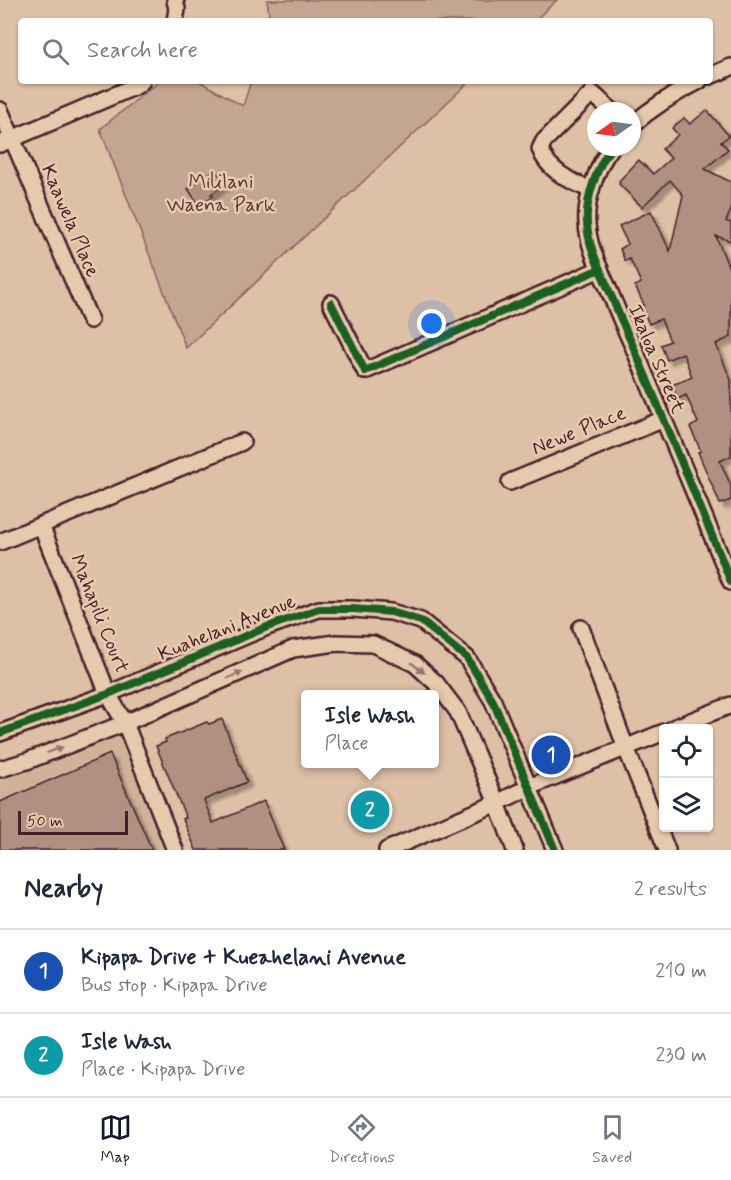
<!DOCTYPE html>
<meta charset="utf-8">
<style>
:root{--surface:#fff;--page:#f2f2f3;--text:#1f2937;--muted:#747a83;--line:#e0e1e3;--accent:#111827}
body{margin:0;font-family:Mynerve,sans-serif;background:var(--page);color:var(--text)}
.controls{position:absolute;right:18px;bottom:18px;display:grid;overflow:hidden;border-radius:6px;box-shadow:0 2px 4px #0004}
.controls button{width:54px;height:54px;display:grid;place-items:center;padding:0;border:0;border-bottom:2px solid var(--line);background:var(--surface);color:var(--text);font:30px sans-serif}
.compass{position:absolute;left:587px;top:102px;width:54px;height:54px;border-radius:50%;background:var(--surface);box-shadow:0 2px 4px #0004;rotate:256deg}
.scale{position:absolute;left:18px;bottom:15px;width:110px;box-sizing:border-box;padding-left:6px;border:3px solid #4a1f2b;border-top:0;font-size:16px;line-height:21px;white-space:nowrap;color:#4a1f2b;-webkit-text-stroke:4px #e6caad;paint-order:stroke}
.you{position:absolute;left:432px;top:324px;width:21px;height:21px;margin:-15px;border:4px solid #fff;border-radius:50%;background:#1a73e8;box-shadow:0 0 0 9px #1a73e833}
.badge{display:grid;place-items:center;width:39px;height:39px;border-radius:50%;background:var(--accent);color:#fff;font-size:20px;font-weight:700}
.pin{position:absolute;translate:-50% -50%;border:3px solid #fff;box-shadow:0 2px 6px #0006}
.popup{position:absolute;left:301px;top:690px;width:138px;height:78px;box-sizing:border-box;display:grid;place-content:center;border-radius:6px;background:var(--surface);filter:drop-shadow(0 2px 4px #0005);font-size:20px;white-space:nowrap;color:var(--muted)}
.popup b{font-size:22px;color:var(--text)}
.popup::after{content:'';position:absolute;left:50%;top:100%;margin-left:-12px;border:12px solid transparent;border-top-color:var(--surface)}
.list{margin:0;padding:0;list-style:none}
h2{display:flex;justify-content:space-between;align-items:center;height:78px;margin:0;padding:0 24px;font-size:26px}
h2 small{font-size:20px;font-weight:400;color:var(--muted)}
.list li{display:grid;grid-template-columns:39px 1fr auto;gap:18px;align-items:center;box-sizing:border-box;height:84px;padding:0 24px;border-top:2px solid var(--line)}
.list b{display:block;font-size:22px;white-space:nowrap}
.list p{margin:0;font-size:20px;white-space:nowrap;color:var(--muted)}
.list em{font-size:20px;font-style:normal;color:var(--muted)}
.icon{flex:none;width:33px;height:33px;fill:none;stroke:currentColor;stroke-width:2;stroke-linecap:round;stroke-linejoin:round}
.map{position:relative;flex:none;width:731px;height:850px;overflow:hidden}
.search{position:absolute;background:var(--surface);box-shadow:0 2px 4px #0004;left:18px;right:18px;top:18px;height:66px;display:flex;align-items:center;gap:15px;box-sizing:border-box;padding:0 21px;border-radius:6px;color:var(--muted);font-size:22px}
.sheet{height:246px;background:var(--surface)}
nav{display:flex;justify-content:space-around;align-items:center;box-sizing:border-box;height:84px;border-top:2px solid var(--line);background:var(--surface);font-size:16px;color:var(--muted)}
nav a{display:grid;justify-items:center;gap:3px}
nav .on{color:var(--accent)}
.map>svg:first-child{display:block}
.built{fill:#d0b29a}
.green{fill:#c4a591;stroke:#87625e;stroke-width:1.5}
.building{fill:#b19081;stroke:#4a1f2b;stroke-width:1.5;filter:url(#shadow)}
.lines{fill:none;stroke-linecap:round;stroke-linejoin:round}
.minor-casing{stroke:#4a1f2b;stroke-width:20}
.minor{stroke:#e6caad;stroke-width:15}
.cycleway-casing{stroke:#e6caad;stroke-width:11}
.cycleway{stroke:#1b5e20;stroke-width:8}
.oneway{fill:#98746c}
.labels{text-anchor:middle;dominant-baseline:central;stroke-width:5;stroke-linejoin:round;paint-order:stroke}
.park-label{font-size:20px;fill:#5c333a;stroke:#e6caad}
.street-label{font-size:20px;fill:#4a1f2b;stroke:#e6caad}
</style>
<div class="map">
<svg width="731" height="850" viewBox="0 0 731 850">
<defs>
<filter id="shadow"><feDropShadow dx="5" dy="5" stdDeviation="1.5" flood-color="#0004"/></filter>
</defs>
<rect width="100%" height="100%" fill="#ddc0a5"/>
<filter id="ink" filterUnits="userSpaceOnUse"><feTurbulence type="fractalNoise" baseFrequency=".0167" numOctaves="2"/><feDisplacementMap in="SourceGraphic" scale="12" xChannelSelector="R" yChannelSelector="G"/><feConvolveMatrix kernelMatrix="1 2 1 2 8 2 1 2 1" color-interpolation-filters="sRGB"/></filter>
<g filter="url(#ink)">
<polygon class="built" points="125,723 175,850 0,850 0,769"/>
<g class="green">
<polygon points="267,0 557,0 534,21 267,21 269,15"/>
<polygon points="160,81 199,81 243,106 251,81 470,81 186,348 100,129"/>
</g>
<g class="building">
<polygon points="707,110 729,136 721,142 728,149 705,169 731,182 731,210 726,221 731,223 731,241 716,236 731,273 731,337 716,344 731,380 731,456 720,461 731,486 731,500 720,504 698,452 701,451 690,427 698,423 686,395 678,399 672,385 692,377 683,353 667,360 661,345 670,341 661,319 649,324 641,306 644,305 635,286 641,283 630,259 625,261 620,249 628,244 619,226 651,211 670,251 683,195 670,180 642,207 619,184 620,183 619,181 639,160 653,174 671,158 662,149 678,135 672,128 684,118 690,124"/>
<polygon points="212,171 223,176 224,185 211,194 213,196 199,205 188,189"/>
<polygon points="222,719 247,782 204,800 213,823 264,801 284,850 196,850 183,819 186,818 156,746 166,742 165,739 207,722 209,724"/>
<polygon points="110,754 152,850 0,850 0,802"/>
<polygon points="371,796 380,820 369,825 360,801"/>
</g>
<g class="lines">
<g class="minor-casing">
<g id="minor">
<polyline points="175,0 177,9 175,21"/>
<polyline points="710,76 731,67"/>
<polyline points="0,110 90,320"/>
<path d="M632,125C653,107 675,93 699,81"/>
<polyline points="0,144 136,86 142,81"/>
<path d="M612,147C597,165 585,200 587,223C588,246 599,267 608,288C616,307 624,327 633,346C666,425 699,503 731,582"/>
<path d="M591,190C570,181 548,171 540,149L544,141L592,93L612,111"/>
<polyline points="331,303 365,371 600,269"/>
<polyline points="510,482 664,419"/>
<polyline points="41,525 108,694 125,723 175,850"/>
<polyline points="0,542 242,442"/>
<polyline points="581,628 626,748 667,850"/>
<polyline points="673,728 731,705"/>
<polyline points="0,733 108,694 267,627 319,609 353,609 391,612 421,621 467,658 493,701 555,850"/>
<polyline points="0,769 27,761 125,723 293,649 336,643 373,644 415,664 436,683 458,712 497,803 515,850"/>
<polyline points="387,850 497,803 529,787 664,732"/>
</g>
</g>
<use href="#minor" class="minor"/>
<g class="cycleway-casing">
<g id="cycleway">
<path d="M612,147C597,165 585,200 587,223C588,246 599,267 608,288C616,307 624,327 633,346C666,425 699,503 731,582"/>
<polyline points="331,303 365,371 600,269"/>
<polyline points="0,733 108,694 267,627 319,609 353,609 391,612 421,621 467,658 493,701 555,850"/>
</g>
</g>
<use href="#cycleway" class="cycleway"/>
</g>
<defs><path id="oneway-solid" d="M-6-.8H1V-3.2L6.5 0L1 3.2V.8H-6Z" transform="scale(1.5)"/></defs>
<g class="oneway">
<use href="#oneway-solid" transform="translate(418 668) rotate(38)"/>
<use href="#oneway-solid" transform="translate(235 675) rotate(-24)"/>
<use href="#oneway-solid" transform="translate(55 750) rotate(-21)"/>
</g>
</g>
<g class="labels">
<g class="park-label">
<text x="221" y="182">Mililani<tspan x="221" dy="23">Waena Park</tspan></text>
</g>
<g class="street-label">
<text transform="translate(70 221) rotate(67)">Kaawela Place</text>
<text transform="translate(656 359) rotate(67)">Ikaloa Street</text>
<text transform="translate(579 431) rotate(-22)">Newe Place</text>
<text transform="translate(99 614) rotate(68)">Mahapili Court</text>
<text transform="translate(227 628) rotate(-22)">Kuahelani Avenue</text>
</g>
</g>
</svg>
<div class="controls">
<button><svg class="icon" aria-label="locate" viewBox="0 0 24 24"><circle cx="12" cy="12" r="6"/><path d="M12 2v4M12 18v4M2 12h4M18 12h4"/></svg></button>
<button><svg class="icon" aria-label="layers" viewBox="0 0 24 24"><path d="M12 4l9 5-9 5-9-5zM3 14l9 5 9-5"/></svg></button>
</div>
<svg class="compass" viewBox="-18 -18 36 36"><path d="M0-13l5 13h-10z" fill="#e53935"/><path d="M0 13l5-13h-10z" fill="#747a83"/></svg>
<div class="scale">50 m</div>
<div class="you"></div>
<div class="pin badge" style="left:551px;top:755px;background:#1a4fb4">1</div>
<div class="pin badge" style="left:370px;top:810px;background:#0f9aa8">2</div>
<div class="popup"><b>Isle Wash</b>Place</div>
<div class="search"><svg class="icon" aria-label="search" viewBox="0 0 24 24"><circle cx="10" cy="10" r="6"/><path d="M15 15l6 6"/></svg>Search here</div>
</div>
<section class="sheet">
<h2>Nearby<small>2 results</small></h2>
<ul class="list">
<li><span class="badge" style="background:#1a4fb4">1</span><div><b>Kipapa Drive + Kueahelani Avenue</b><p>Bus stop · Kipapa Drive</p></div><em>210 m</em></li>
<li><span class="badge" style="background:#0f9aa8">2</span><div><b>Isle Wash</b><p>Place · Kipapa Drive</p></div><em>230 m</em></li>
</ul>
</section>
<nav>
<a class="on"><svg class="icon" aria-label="map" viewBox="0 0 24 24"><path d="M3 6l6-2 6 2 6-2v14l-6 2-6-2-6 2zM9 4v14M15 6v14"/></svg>Map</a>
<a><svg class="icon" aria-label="directions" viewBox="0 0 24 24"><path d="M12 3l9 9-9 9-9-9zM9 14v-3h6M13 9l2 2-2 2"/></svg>Directions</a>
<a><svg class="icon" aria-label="saved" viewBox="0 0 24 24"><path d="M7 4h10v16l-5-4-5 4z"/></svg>Saved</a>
</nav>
